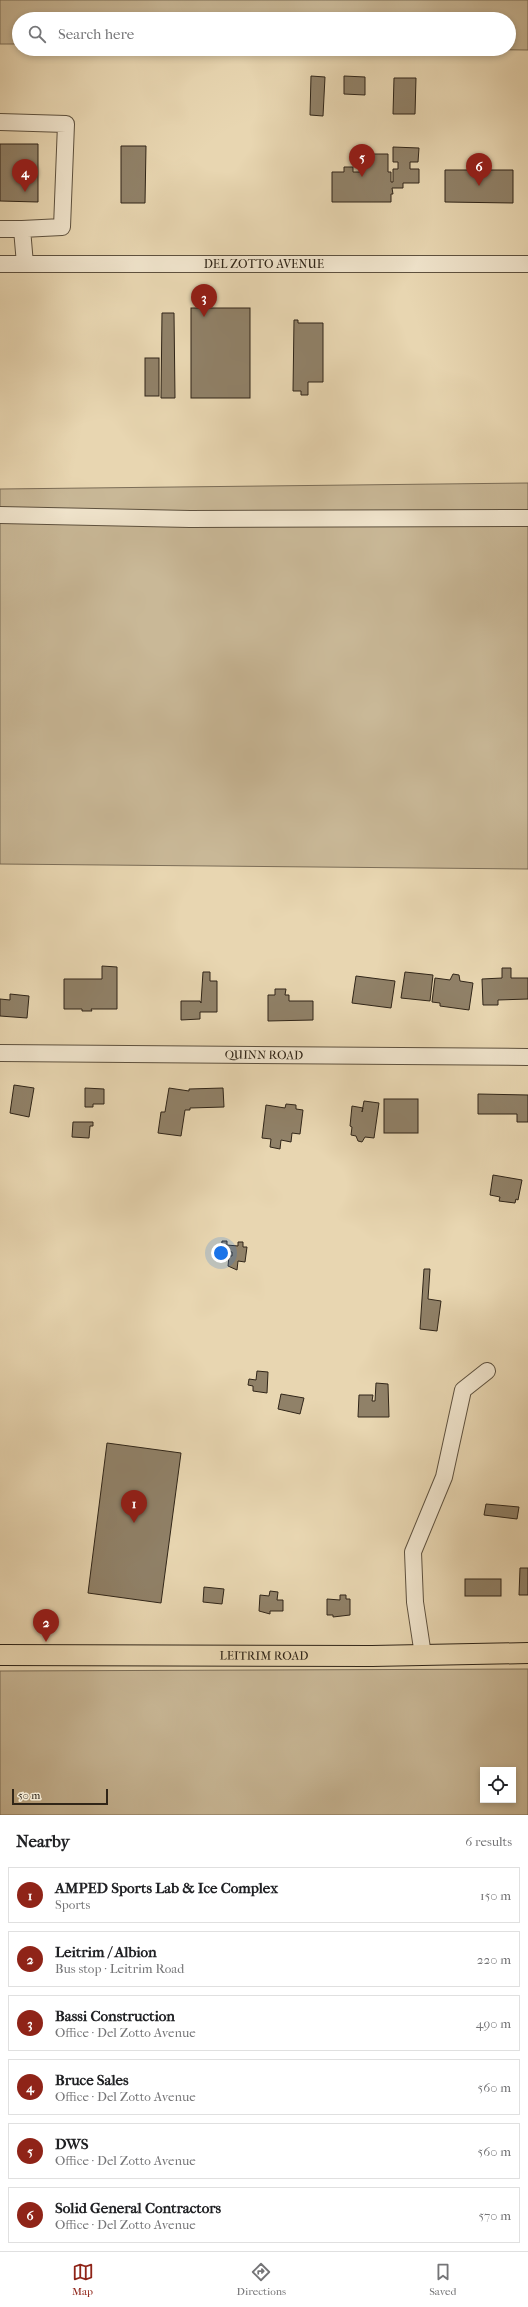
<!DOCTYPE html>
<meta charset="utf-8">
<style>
:root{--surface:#fff;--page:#f2f2f2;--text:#202124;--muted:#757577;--line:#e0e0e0;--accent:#8f2418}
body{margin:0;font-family:"IM FELL French Canon",serif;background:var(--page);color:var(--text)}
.controls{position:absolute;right:12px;bottom:12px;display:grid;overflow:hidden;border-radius:0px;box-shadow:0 2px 6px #0003}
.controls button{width:36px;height:36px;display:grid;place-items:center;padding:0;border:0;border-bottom:1px solid var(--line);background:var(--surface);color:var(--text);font:20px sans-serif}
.scale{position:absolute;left:12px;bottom:10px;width:96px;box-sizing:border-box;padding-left:4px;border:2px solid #302518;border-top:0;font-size:11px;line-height:14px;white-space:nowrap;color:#302518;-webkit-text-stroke:3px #f0e4cc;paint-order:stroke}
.you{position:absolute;left:221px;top:1253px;width:14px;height:14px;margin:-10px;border:3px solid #fff;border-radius:50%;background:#1a73e8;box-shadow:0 0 0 6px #1a73e833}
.badge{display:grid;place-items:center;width:26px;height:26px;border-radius:50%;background:var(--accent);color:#fff;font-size:13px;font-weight:700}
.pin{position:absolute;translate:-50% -33px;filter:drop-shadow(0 1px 2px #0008)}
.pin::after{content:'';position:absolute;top:21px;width:14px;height:12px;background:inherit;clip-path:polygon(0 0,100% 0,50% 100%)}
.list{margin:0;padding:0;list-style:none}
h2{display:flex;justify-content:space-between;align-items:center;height:52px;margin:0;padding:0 16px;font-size:17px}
h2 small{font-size:13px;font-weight:400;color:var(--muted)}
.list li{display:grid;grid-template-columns:26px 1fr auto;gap:12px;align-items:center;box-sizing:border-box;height:56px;margin:0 8px 8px;padding:0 8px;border:1px solid var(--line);border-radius:0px}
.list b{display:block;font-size:15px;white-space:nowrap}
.list p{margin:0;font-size:13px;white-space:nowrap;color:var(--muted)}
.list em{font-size:13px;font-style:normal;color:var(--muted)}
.icon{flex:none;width:22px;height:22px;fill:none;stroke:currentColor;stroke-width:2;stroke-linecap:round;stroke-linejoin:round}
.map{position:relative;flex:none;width:528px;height:1815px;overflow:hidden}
.search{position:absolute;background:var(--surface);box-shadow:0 2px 6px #0003;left:12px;right:12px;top:12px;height:44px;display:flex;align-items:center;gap:10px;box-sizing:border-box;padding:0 14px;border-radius:22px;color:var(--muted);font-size:15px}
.sheet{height:436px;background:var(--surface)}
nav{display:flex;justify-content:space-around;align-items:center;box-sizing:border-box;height:56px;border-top:1px solid var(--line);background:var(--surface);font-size:11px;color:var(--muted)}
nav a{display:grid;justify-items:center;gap:2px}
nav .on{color:var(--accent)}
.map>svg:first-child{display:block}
.green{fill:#c9b897;stroke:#7c6e58;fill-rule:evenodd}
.building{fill:#908168;stroke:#302518}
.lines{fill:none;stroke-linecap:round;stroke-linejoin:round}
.minor-casing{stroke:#5e513e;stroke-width:18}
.major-casing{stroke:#302518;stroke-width:22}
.minor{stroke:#f0e4cc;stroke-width:16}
.major{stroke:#e8d6b1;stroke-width:20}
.labels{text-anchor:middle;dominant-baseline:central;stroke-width:4;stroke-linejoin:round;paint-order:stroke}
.street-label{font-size:12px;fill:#302518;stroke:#f0e4cc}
</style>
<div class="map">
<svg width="528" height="1815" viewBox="0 0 528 1815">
<rect width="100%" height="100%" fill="#e8d6b1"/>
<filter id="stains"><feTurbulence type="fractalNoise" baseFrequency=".005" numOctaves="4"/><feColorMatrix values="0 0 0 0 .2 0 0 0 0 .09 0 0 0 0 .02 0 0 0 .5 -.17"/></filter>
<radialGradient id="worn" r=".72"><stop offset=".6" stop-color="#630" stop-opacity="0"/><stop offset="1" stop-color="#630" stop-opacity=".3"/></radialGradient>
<g class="green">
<polygon points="0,0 528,0 528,50 434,49 509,49 509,19 19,19 19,44 0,44"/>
<polygon points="528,483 528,869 0,864 0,489"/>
<path d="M528,1669V1815H0V1671ZM483,1770H513V1800H483Z"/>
</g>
<g class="building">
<polygon points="311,76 325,77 323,116 310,115"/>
<polygon points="344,76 365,77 365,95 344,94"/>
<polygon points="394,78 416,78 415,114 393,114"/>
<polygon points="0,144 38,144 38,202 0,201"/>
<polygon points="121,146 146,146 145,203 121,203"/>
<polygon points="393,147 419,148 418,162 410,162 410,169 419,169 419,183 403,183 403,188 392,188 393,194 391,194 391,202 332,202 332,172 344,172 344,167 353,167 353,172 364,172 364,154 388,154 388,172 391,172 391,182 393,182 393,169 398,169 398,162 393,162"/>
<polygon points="445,170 513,170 513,203 445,202"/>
<rect x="191" y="308" width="59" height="90"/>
<polygon points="162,313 174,313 175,398 161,398"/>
<polygon points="294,320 298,320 298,323 323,323 323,382 308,382 308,395 301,395 301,391 293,391"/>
<rect x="145" y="358" width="14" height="38"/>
<polygon points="102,966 117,967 117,1009 91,1009 92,1011 82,1011 82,1009 64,1009 64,979 102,979"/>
<polygon points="502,968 511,968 511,978 528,978 528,999 498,1000 498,1005 483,1005 482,979 502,978"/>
<polygon points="203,972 210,972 210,981 217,981 217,1012 200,1012 200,1019 181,1020 181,1001 200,1001 201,1003"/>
<polygon points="405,972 433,975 430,1001 401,998"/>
<polygon points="453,974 459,975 460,981 473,983 469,1010 440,1006 440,1003 432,1002 435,978 450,980"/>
<polygon points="356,976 395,981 391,1008 352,1003"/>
<polygon points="275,989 286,989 285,995 289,995 289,1001 313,1001 313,1020 268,1021 268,995 275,995"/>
<polygon points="10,994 29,996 27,1018 0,1016 0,999 10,1000"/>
<polygon points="14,1085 34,1088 29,1117 10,1113"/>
<polygon points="85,1088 104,1089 104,1104 93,1104 93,1107 85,1107"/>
<polygon points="169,1088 189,1091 189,1089 223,1088 224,1107 190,1108 190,1110 185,1110 181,1136 158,1133 161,1112 165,1112"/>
<polygon points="478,1094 528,1095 528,1122 517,1122 517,1114 478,1114"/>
<rect x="384" y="1099" width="34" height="34"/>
<polygon points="364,1101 379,1103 374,1138 365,1137 362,1142 358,1141 356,1136 351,1135 352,1127 350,1126 352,1106 363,1108 362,1112"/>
<polygon points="286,1104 296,1105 296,1109 303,1110 300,1134 292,1133 291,1142 281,1140 280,1149 270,1147 271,1139 262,1138 266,1105 285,1108"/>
<polygon points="73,1122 93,1122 93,1126 90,1126 89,1138 72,1137"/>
<polygon points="493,1175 522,1180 518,1200 516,1199 515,1203 499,1201 500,1197 490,1195"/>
<polygon points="222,1241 227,1241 227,1245 238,1246 238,1242 243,1242 243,1247 247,1247 245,1262 238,1261 237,1270 228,1266 229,1256 232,1256 232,1252 221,1251"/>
<polygon points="424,1269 430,1269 428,1299 441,1301 437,1331 420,1329"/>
<polygon points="257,1371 268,1372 267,1393 253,1391 253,1386 248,1385 249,1379 256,1380"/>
<polygon points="376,1383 388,1384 389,1417 358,1417 359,1395 373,1395 372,1401 375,1401"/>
<polygon points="281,1394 304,1398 300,1414 278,1409"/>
<polygon points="107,1443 181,1453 161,1603 88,1593"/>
<polygon points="486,1504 519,1507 517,1519 484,1515"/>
<polygon points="520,1568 528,1568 528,1595 519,1595"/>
<rect x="465" y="1579" width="36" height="17"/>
<polygon points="204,1587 224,1589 222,1604 203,1602"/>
<polygon points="270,1591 278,1592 277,1600 283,1600 283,1611 270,1611 270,1614 259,1611 260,1595 269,1596"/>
<polygon points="340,1595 346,1595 346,1599 350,1599 350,1615 333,1617 333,1615 327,1615 327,1599 340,1600"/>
</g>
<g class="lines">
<g class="minor-casing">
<g id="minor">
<polyline points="0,122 66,124 62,227 22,229 25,264"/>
<polyline points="0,229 22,229"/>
<path id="s1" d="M0,264H528"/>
<polyline points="0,515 190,519 528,518"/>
<path id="s2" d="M0,1053L528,1057"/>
<polyline points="423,1655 415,1602 413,1552 444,1477 463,1390 487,1371"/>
</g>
</g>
<g class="major-casing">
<g id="major">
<path id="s3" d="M0,1655L372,1656L528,1653"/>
</g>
</g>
<use href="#minor" class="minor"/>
<use href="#major" class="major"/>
</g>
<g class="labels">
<g class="street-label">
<text stroke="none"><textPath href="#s1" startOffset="264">DEL ZOTTO AVENUE</textPath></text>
<text stroke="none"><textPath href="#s2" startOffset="264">QUINN ROAD</textPath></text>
<text stroke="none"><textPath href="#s3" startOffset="264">LEITRIM ROAD</textPath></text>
</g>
</g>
<rect width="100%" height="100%" filter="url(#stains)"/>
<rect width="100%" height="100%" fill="url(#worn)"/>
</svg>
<div class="controls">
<button><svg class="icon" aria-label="locate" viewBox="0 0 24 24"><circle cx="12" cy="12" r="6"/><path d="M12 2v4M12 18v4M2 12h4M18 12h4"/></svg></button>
</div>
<div class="scale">50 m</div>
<div class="you"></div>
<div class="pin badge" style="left:134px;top:1523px">1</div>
<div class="pin badge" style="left:46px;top:1642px">2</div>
<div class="pin badge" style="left:204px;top:317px">3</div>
<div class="pin badge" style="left:25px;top:192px">4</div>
<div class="pin badge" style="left:362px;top:177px">5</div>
<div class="pin badge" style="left:479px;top:186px">6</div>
<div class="search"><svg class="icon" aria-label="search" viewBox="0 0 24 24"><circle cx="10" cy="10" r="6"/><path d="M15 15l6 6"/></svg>Search here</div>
</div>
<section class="sheet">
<h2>Nearby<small>6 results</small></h2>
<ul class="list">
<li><span class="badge">1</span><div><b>AMPED Sports Lab &amp; Ice Complex</b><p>Sports</p></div><em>150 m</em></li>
<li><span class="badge">2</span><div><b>Leitrim / Albion</b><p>Bus stop · Leitrim Road</p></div><em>220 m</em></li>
<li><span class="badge">3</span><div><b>Bassi Construction</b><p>Office · Del Zotto Avenue</p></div><em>490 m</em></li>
<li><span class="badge">4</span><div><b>Bruce Sales</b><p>Office · Del Zotto Avenue</p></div><em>560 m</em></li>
<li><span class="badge">5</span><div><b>DWS</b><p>Office · Del Zotto Avenue</p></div><em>560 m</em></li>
<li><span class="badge">6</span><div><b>Solid General Contractors</b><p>Office · Del Zotto Avenue</p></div><em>570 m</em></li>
</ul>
</section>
<nav>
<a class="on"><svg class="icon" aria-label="map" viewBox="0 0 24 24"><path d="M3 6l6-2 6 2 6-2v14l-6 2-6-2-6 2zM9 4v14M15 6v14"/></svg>Map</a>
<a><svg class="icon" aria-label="directions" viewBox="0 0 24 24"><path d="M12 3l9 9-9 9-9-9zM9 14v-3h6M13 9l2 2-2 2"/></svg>Directions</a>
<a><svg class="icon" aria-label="saved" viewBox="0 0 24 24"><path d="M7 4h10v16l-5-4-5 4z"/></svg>Saved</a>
</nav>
